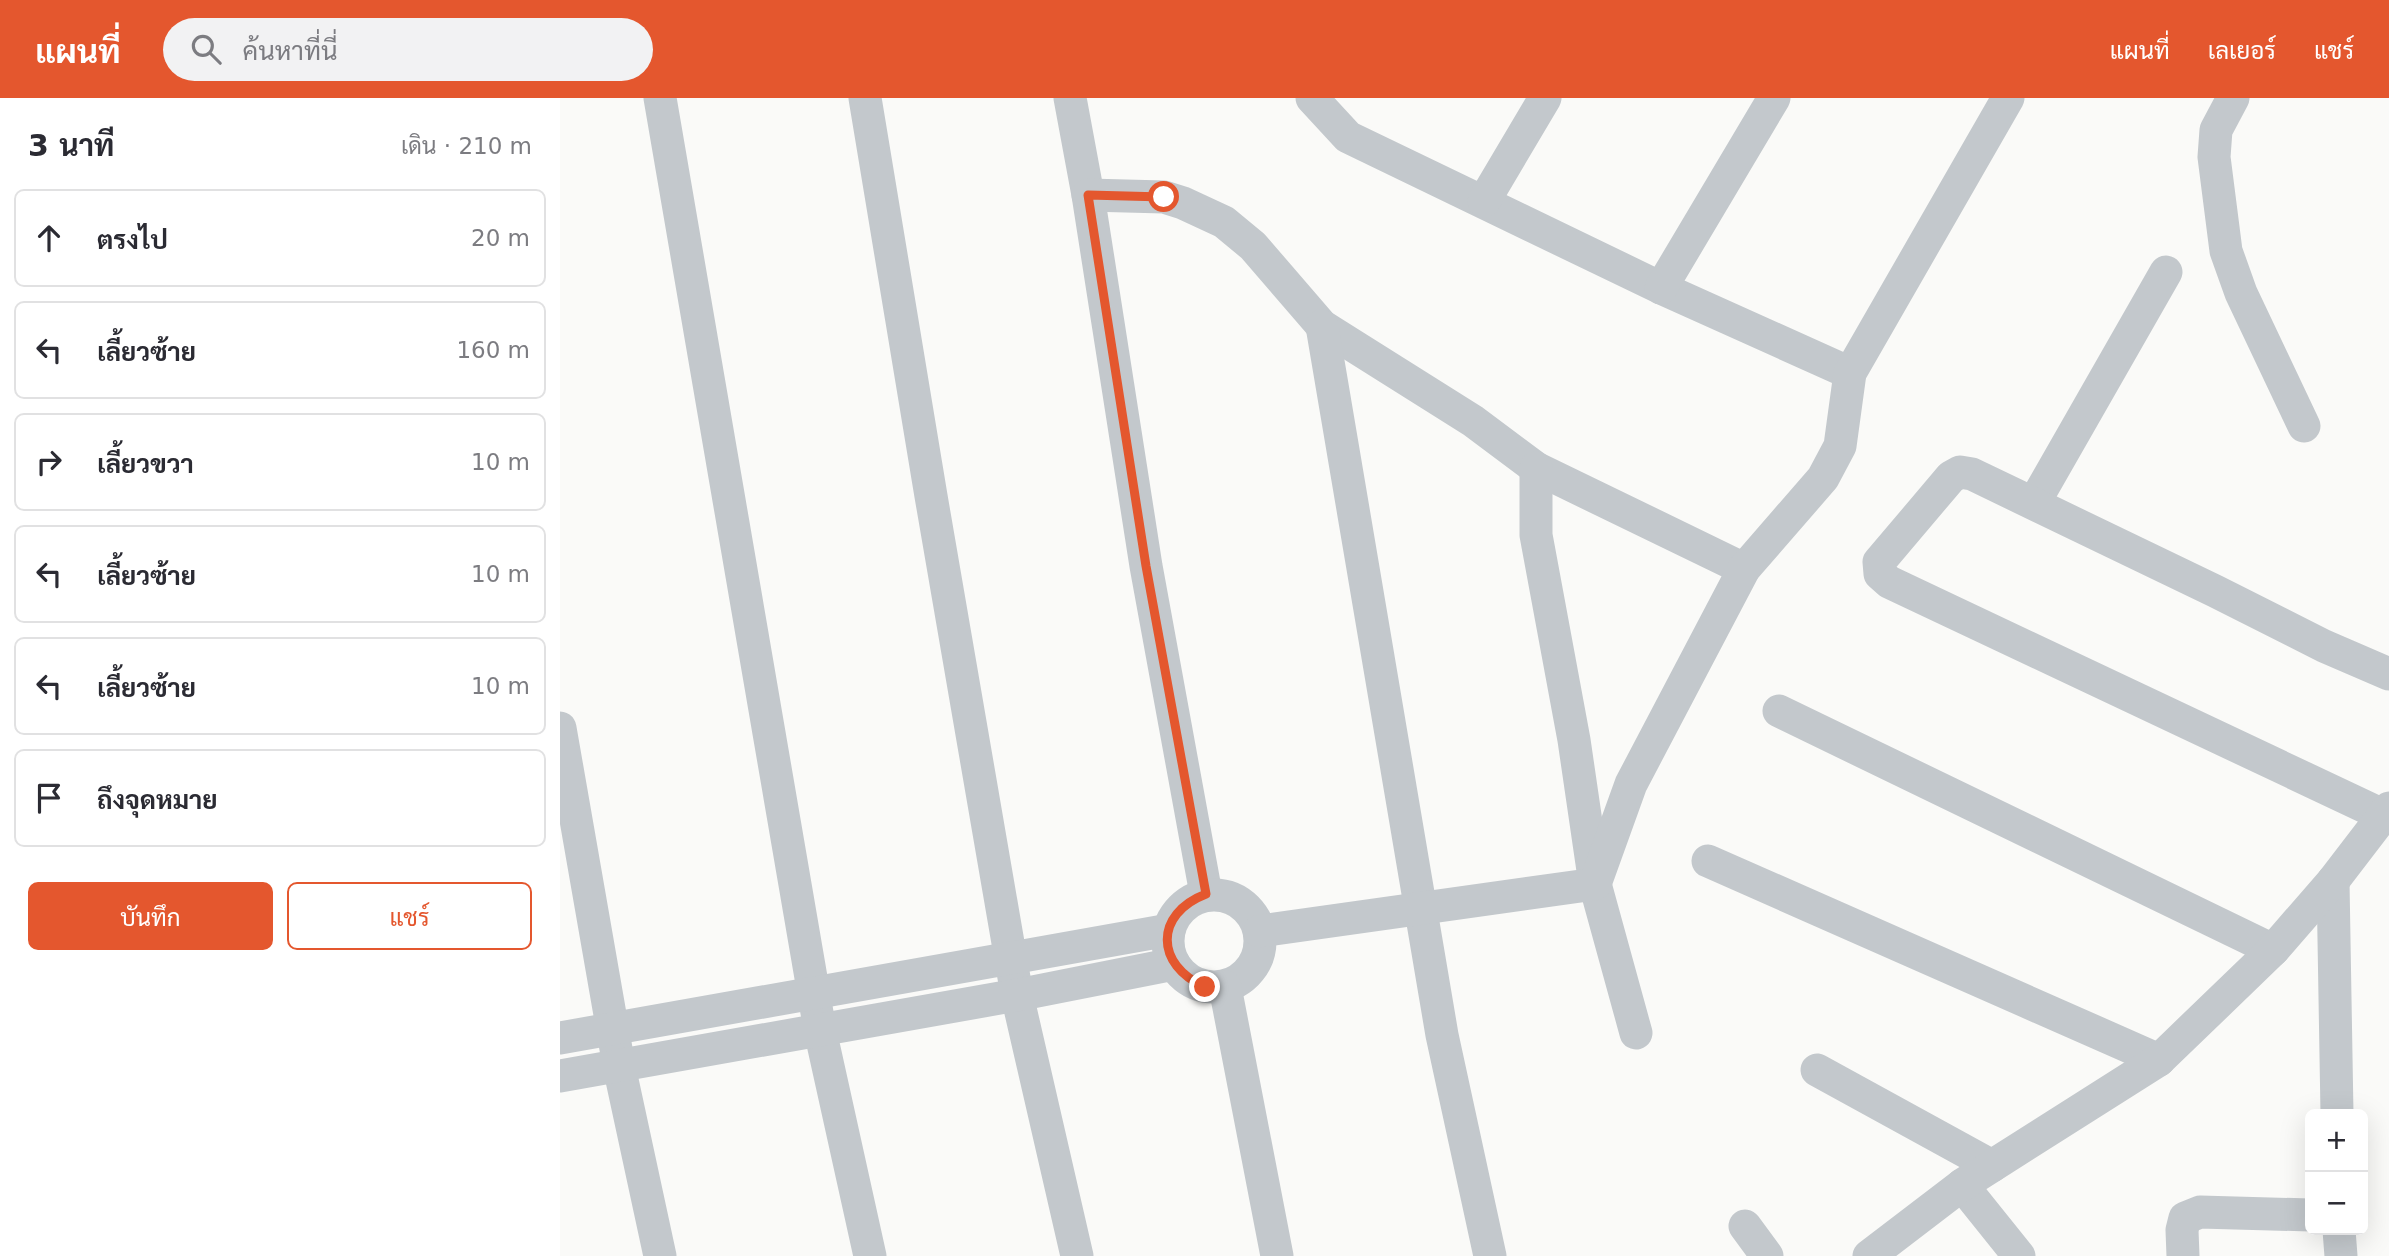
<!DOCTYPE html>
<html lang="th">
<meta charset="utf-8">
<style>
:root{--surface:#fff;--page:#f2f2f3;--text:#2b2b33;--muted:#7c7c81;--line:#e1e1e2;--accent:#e4572e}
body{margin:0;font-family:"DejaVu Sans",Sarabun,sans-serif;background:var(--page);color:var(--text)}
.controls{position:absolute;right:21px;bottom:21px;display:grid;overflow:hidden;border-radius:10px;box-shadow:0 7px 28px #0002}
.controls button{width:63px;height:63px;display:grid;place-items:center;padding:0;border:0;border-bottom:2px solid var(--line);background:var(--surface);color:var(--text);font:35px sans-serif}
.stop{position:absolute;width:21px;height:21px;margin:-16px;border:5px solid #e4572e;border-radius:50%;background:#fff}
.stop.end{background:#e4572e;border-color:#fff;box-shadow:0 2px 7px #0008}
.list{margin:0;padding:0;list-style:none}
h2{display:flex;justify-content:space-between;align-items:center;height:91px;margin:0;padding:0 28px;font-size:30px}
h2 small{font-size:23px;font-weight:400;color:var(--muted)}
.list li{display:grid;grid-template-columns:46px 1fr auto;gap:21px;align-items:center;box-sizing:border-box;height:98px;margin:0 14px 14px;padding:0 14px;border:2px solid var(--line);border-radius:10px}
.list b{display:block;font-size:26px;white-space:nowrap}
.list em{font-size:23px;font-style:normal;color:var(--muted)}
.actions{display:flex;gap:14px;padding:21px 28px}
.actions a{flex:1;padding:16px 0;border:2px solid var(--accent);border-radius:10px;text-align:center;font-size:24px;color:var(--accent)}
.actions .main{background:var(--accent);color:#fff}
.icon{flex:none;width:38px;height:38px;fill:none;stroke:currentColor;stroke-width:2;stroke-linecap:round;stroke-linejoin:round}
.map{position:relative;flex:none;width:1829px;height:1158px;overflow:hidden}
header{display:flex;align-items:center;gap:42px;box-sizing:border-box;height:98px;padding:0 35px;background:var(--accent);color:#fff}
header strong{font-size:33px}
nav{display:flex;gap:38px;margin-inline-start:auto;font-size:24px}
.search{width:490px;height:63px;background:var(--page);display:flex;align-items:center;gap:18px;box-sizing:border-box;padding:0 24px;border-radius:38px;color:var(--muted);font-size:26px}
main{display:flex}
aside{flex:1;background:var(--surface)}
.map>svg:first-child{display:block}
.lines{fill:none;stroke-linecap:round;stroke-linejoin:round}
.minor{stroke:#c3c8cc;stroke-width:33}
.route{stroke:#e4572e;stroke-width:9}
</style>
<header>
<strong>แผนที่</strong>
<div class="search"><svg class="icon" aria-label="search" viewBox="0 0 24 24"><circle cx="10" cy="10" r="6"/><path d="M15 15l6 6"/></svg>ค้นหาที่นี่</div>
<nav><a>แผนที่</a><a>เลเยอร์</a><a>แชร์</a></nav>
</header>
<main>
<aside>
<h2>3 นาที<small>เดิน · 210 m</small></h2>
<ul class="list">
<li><svg class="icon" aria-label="ahead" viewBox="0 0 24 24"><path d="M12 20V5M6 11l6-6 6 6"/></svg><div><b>ตรงไป</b></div><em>20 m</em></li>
<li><svg class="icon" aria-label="left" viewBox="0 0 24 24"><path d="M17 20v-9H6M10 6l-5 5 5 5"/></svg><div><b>เลี้ยวซ้าย</b></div><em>160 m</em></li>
<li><svg class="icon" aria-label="right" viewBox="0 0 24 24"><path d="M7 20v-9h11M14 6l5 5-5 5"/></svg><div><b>เลี้ยวขวา</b></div><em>10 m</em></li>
<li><svg class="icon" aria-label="left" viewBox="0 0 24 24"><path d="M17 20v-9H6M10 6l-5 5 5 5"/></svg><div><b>เลี้ยวซ้าย</b></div><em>10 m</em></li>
<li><svg class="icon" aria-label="left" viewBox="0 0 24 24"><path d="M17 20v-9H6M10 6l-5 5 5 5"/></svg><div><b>เลี้ยวซ้าย</b></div><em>10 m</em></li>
<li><svg class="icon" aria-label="arrive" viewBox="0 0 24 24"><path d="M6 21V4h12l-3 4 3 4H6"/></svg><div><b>ถึงจุดหมาย</b></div></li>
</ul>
<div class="actions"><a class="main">บันทึก</a><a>แชร์</a></div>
</aside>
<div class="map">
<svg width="1829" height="1158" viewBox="0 0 1829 1158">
<rect width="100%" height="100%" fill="#fafaf8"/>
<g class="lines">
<g class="minor">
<polyline points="100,0 260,932 310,1158"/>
<polyline points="305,0 371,398 457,897 517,1158"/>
<polyline points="510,0 528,97 586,468 646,796"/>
<polyline points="752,0 788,39 1101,190 1290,275"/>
<polyline points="1673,0 1656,32 1654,59 1666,153 1681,195 1744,328"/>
<polyline points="528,97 604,99 623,105 664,124 693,148 762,228 913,323 976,370 1184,471"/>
<polyline points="924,103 985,0"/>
<polyline points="1101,190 1214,0"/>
<polyline points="762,228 882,937 930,1158"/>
<polyline points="976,370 976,437 1014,642 1035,786 1076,935"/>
<polyline points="1474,405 1606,174"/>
<polyline points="1829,576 1764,548 1655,493 1412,376 1400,374 1391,379 1319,464 1320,476 1329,484 1829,720"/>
<polyline points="1219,613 1713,852"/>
<polyline points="0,630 59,968 100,1158"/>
<polyline points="1148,763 1599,962"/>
<polyline points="1773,783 1777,1016"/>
<circle cx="654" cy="843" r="46"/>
<polyline points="700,833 1035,786 1071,686 1184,471 1263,380 1280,348 1290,275 1448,0"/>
<polyline points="665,889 717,1158"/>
<polyline points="0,940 609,832"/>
<polyline points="1257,972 1432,1068"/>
<polyline points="0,978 457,897 614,866"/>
<polyline points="1402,1087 1459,1158"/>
<polyline points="1185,1128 1207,1158"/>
<polyline points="1779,1132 1781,1158"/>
<polyline points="1309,1158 1402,1087 1599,962 1713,852 1773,783 1829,710"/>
<polyline points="1623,1158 1622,1132 1625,1120 1640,1114 1750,1117"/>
</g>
</g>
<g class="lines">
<path class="route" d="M604,99L528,97L586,468L646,796C594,816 595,867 645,889"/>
</g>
</svg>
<div class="controls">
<button>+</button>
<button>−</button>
</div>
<div class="stop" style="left:604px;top:99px"></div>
<div class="stop end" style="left:645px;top:889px"></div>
</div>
</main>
